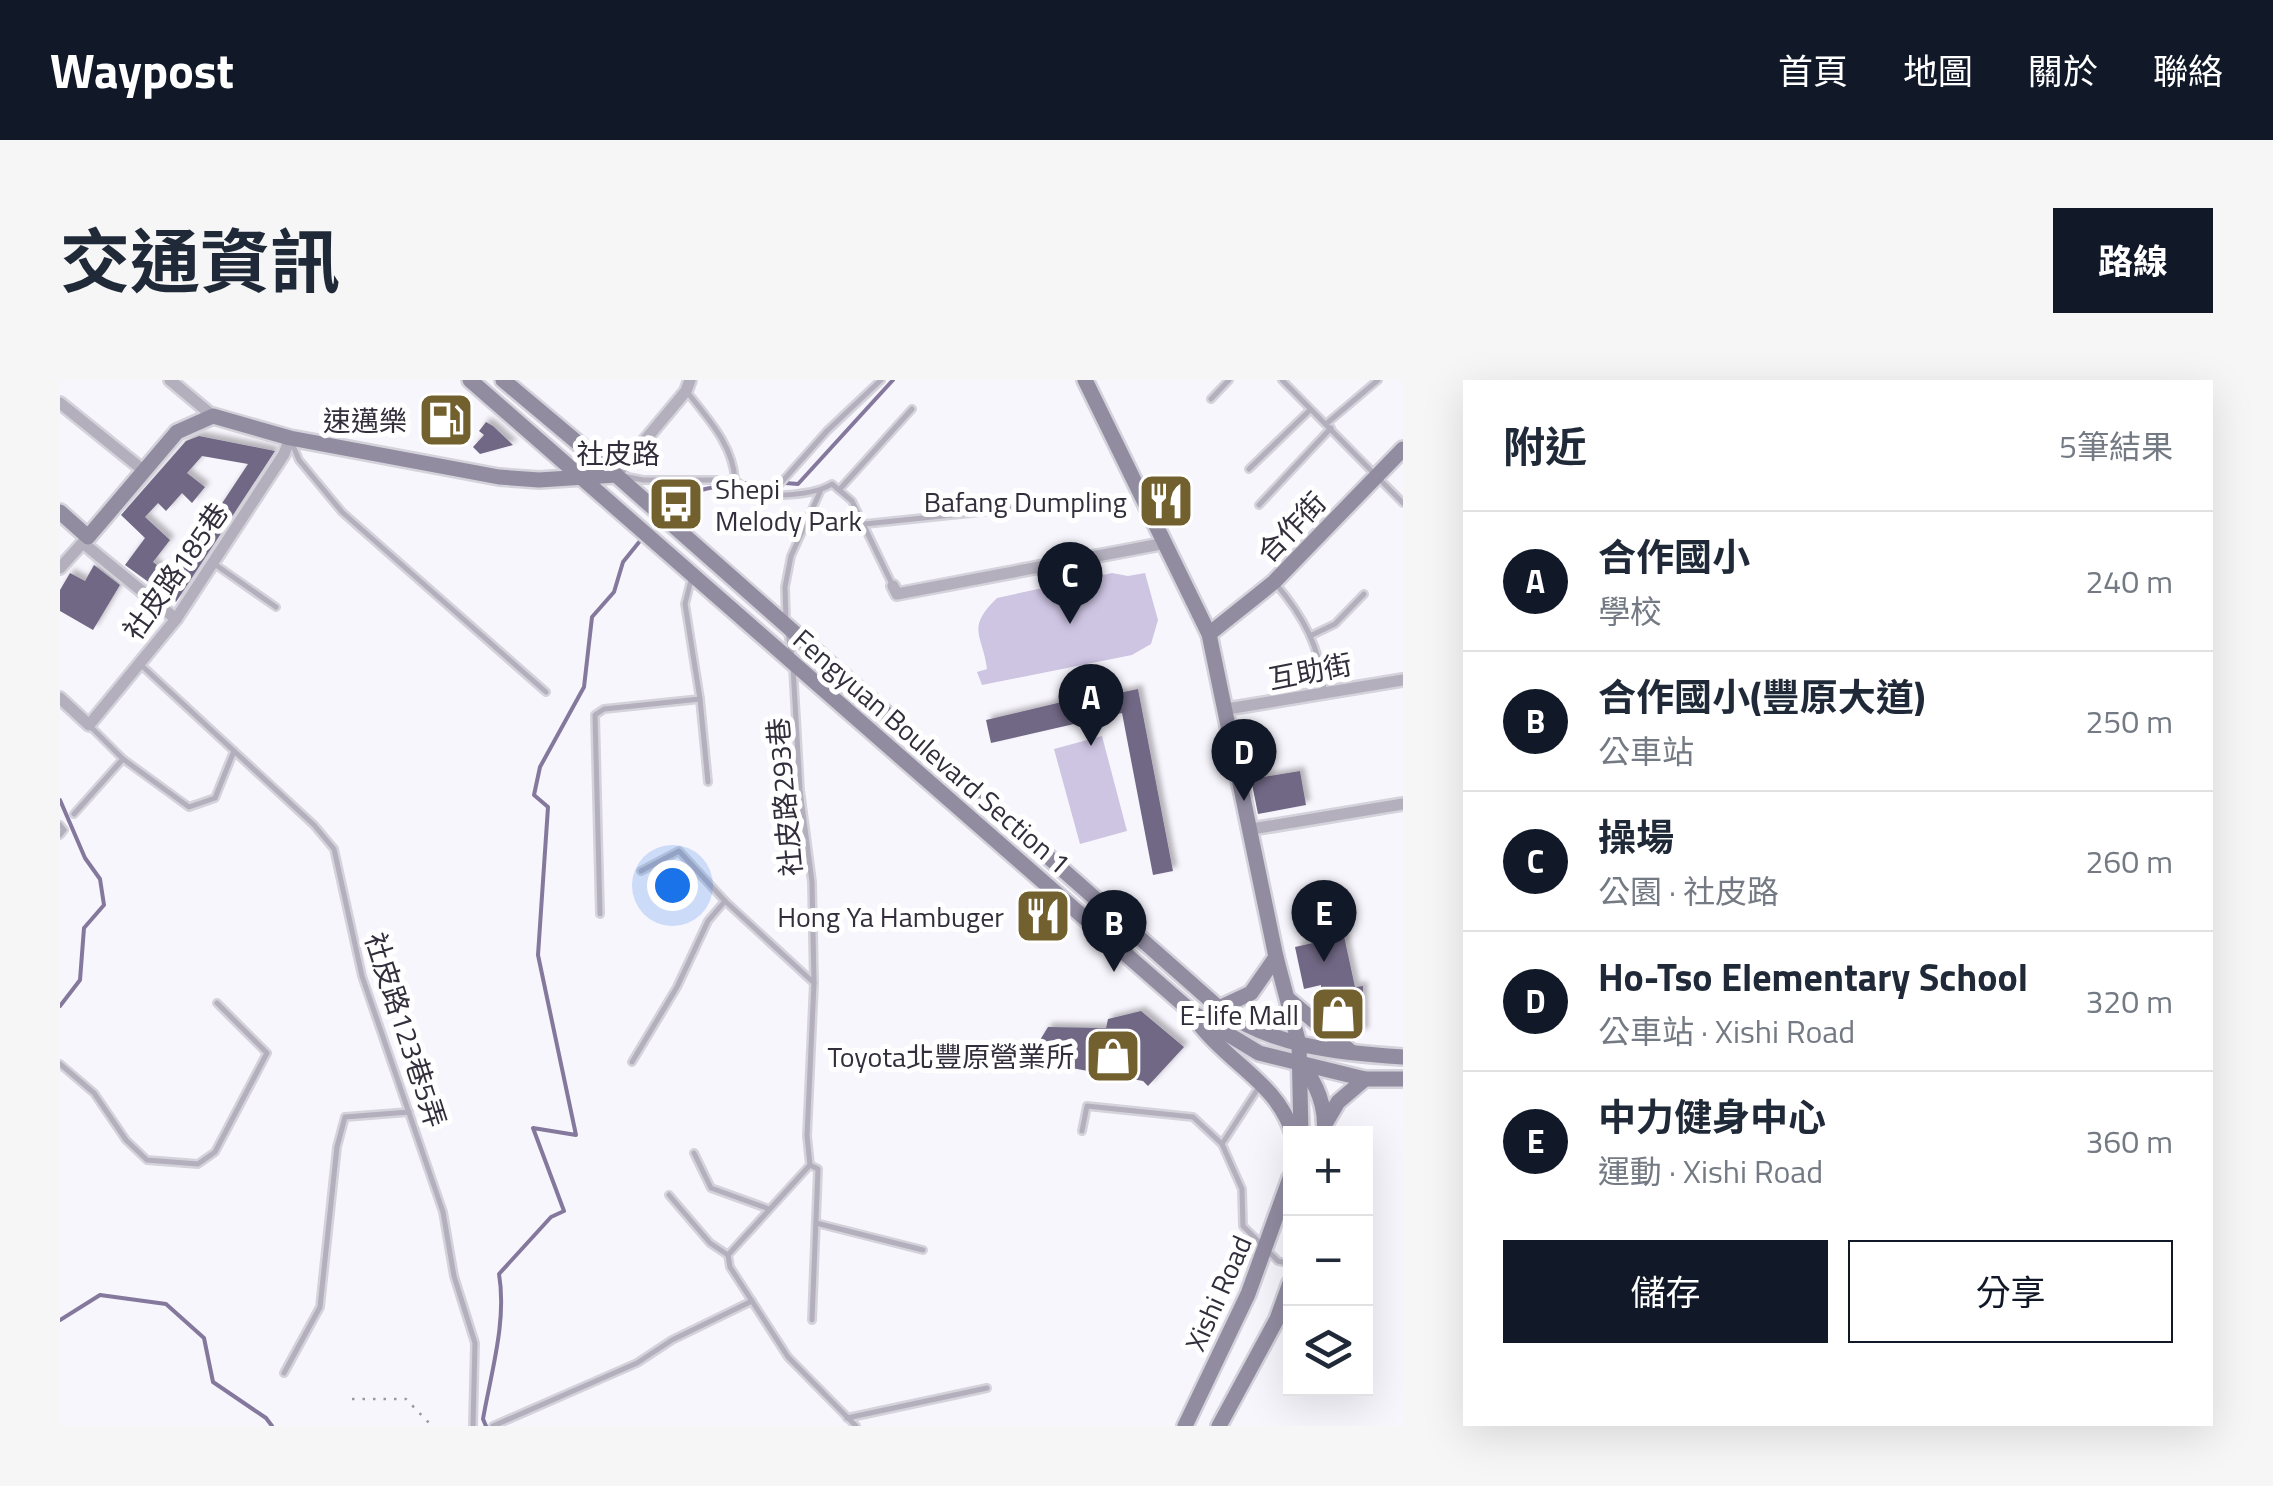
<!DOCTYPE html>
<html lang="zh-TW">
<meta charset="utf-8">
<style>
:root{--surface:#fff;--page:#f6f6f7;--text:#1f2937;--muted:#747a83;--line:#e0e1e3;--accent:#111827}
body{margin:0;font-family:"Titillium Web","Noto Sans TC",sans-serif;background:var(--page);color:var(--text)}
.controls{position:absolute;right:30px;bottom:30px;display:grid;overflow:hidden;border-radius:0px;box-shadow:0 10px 40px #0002}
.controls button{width:90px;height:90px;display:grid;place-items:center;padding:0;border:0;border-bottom:2px solid var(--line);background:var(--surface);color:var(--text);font:50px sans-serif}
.you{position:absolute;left:612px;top:505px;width:35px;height:35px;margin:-25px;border:8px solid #fff;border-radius:50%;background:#1a73e8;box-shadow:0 0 0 15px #1a73e833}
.badge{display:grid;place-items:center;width:65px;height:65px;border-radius:50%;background:var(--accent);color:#fff;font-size:32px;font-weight:700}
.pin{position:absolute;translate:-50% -82px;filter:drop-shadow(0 2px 5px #0008)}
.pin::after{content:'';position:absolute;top:52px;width:35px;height:30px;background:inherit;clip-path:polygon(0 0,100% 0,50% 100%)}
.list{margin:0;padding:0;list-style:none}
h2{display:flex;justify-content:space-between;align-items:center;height:130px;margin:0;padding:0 40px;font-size:42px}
h2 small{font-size:32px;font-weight:400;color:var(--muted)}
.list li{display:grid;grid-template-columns:65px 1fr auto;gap:30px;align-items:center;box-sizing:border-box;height:140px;padding:0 40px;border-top:2px solid var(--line)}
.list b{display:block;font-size:38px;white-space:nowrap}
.list p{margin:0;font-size:32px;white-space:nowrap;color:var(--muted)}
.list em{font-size:32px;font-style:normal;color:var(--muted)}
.actions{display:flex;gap:20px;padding:30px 40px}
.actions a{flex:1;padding:22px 0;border:2px solid var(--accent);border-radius:0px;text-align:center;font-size:35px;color:var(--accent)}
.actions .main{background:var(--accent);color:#fff}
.icon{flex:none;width:55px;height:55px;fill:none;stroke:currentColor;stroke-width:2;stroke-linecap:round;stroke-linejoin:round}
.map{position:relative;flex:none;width:1343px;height:1046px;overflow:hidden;border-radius:0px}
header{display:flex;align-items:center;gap:60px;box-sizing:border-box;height:140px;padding:0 50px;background:var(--accent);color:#fff}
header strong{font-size:48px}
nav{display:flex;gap:55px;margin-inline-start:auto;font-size:35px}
.intro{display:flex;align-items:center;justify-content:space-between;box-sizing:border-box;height:240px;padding:0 60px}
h1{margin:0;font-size:70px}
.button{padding:25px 45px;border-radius:0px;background:var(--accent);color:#fff;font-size:35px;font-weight:700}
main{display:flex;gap:60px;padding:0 60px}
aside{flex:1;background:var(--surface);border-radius:0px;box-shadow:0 10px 40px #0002}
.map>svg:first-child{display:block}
.green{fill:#cec5e3}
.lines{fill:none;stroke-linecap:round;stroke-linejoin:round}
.stream{stroke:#84799c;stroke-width:4}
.building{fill:#716885;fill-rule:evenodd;filter:url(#shadow)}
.lane-casing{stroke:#d4d2da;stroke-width:10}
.street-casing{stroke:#d4d2da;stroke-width:16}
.secondary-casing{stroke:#d4d2da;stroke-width:20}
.path{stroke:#9a97a1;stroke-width:2.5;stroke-dasharray:2.5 8;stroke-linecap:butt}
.lane{stroke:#b3afbd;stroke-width:5}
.street{stroke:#b3afbd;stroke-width:11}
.secondary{stroke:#928ca1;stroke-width:15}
.labels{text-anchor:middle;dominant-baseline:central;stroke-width:10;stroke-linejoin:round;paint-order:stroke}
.poi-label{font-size:28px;fill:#322e3b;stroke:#fff;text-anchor:end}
.street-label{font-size:28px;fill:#322e3b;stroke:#fff}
</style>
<header>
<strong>Waypost</strong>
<nav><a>首頁</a><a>地圖</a><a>關於</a><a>聯絡</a></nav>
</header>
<div class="intro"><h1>交通資訊</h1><a class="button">路線</a></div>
<main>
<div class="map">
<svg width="1343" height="1046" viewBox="0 0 1343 1046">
<defs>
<filter id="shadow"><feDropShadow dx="4.5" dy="-4.5" stdDeviation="2.5" flood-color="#0004"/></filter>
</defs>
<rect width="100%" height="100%" fill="#f8f6fd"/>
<g class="green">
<path d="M1052,193L1068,196L1085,193L1098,240L1091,264L1072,275L922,305L917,292L927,289C923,255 905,249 937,218Z"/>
<polygon points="1042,356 1067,451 1020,464 994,369"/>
</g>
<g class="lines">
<g class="stream">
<path d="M606,130C629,101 703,101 738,104L833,0"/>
<polyline points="0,420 25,478 40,499 44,525 24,548 20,600 0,626"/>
<polyline points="0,940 40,915 106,924 144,958 153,1002 206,1038 212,1046"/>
<path d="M426,1046L423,1039C431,993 447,941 439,894L491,837L504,831L473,748L516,755L478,575L488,427L474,415L480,387L524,307L532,237L554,212L563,182L584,156"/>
</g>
</g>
<g class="building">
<polygon points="426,42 433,46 453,65 420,74 413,67 424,55 419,51"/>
<path d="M139,56L215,71L116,222L65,185L85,158L61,135L126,61ZM142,76L188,84L147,146L141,140L133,150L139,154L110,195L93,182L110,160L85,137L98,123L106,131L122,113L132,123L145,107L127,93Z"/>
<polygon points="34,185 60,205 33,250 0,231 0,210 10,193 25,201"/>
<polygon points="1078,309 1113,491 1093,495 1062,333 931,363 926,340 1048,311 1049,315"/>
<polygon points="1240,391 1246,425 1198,434 1191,399"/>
<polygon points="1284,556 1295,607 1303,606 1304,653 1286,653 1260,631 1261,605 1244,609 1235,567"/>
<polygon points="1081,631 1124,667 1088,706 1083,701 995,685 980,660 988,647 1046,648 1048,639"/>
</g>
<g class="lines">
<g class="lane-casing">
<g id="lane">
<polyline points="1222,0 1343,123"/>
<path d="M628,13C648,39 673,65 675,100"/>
<polyline points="1151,19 1169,0"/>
<polyline points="1266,44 1318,0"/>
<polyline points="231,61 239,80 282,132 486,312"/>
<polyline points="1189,89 1250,30"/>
<path d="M563,96L583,100H675C677,101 686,110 688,111C707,119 755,115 772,104L792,121L832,204"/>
<polyline points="779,110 852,29"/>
<polyline points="711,114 767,51 821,0"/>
<polyline points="1199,125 1271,48"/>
<polyline points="805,144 949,129"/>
<polyline points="153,183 216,227"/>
<polyline points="631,200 625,224 640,319 648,402"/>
<path d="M1216,204C1243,236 1260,267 1264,310"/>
<polyline points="726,242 725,207 731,176 760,112"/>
<polyline points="728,253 732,276"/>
<polyline points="1252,255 1275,244 1304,214"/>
<polyline points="80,284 254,445 274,469 302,596 383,832 394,896 415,963 413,1046"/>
<polyline points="733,287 740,410 752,502 754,603 747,756 750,785 668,875 670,887 728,977 796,1046"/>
<polyline points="63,379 129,427 155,418 174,371"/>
<polyline points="14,434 63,379 29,345"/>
<polyline points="0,445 4,450 0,455"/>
<polyline points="665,521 754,603"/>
<polyline points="540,534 535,335 544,329 640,319"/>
<polyline points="572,682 617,607 648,541 665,521 619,471 581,491"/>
<polyline points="0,684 34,713 66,760 87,780 138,784 155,772 207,673 157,623"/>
<polyline points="1199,707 1162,764 1182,809 1183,846 1218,881 1230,884"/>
<polyline points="1022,751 1027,726 1133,737 1162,764"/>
<polyline points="634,773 651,808 709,829"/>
<polyline points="750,785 758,789 752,940"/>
<polyline points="609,815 650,863 668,875"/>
<polyline points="756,843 863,870"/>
<polyline points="224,993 260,927 277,767 285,737 349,732"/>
<polyline points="787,1038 927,1008"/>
<polyline points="433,1046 577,983 612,960 692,921"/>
</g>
</g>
<g class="street-casing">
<g id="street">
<polyline points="110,0 153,36"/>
<polyline points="0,23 83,90"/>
<polyline points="556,95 626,11 630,0"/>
<polyline points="23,163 116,239"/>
<polyline points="0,188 27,158"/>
<polyline points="833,206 837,214 1106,163"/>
<polyline points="0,318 29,345 116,239 224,74 230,58"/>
<polyline points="1167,329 1343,300"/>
<polyline points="1192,449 1343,424"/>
</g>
</g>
<g class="secondary-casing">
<g id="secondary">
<polyline points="410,0 1133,633 1199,673 1305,699 1343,699"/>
<path d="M443,0L556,95L1159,628C1213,667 1279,673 1343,677"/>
<polyline points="1025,0 1149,254 1216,577 1239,664 1241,754"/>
<polyline points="0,132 28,157 117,52 153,36 230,58 439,97 479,100 556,95"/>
<polyline points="1149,254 1214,202 1343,69"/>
<polyline points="1228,619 1290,671"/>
<polyline points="1159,628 1191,613 1216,577"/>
<path d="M1140,645C1170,684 1218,704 1233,754"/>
<path d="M1241,682C1256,704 1267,726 1264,754"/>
<polyline points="1265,744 1278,722 1305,699"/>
<polyline points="1125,1046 1188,914 1230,798"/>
<polyline points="1159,1046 1217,939 1230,903"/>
</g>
</g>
<polyline class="path" points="292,1019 346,1019 372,1046"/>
<use href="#lane" class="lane"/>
<use href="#street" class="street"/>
<use href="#secondary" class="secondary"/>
</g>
<defs>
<g id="fuel-square" transform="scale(2.875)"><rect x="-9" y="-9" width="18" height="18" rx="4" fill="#72602e" stroke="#fff"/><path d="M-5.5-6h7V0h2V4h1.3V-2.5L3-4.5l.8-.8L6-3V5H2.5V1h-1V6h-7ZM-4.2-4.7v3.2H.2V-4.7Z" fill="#fff"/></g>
<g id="restaurant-square" transform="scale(2.875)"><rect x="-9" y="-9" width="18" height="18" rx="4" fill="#72602e" stroke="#fff"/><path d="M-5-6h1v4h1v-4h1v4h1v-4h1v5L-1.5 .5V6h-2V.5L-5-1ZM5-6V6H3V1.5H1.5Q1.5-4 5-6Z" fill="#fff"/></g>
<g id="bus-square" transform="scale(2.875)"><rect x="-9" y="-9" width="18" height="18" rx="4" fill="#72602e" stroke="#fff"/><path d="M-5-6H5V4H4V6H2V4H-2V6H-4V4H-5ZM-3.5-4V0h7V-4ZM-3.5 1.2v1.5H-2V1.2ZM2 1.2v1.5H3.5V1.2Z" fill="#fff"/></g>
<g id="shop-square" transform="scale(2.875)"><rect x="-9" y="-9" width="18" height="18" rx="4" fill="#72602e" stroke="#fff"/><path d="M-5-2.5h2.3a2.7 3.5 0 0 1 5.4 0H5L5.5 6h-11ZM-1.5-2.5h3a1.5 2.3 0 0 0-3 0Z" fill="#fff"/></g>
</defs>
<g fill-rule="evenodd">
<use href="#fuel-square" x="386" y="40"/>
<use href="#restaurant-square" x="1106" y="121"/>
<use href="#bus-square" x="616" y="124"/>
<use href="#restaurant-square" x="983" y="536"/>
<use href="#shop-square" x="1278" y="634"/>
<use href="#shop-square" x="1053" y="676"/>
</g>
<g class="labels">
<g class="poi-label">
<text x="347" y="40">速邁樂</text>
<text x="655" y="108" text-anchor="start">Shepi<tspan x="655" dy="32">Melody Park</tspan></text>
<text x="1067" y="121">Bafang Dumpling</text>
<text x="944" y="536">Hong Ya Hambuger</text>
<text x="1239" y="634">E-life Mall</text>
<text x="1014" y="676">Toyota北豐原營業所</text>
</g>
<g class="street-label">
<text x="558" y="73">社皮路</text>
<text transform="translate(1231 147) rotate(-46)">合作街</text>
<text transform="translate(115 191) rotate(-55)">社皮路185巷</text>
<text transform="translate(1250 291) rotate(-11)">互助街</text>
<text transform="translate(872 371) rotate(41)">Fengyuan Boulevard Section 1</text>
<text transform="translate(724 417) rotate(-95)">社皮路293巷</text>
<text transform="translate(346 650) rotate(72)">社皮路123巷5弄</text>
<text transform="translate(1158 913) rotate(-66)">Xishi Road</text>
</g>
</g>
</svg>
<div class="controls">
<button>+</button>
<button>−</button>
<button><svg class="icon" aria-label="layers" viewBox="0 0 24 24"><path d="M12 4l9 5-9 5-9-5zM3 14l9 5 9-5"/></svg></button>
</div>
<div class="you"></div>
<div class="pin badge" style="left:1031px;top:366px">A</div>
<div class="pin badge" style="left:1054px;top:592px">B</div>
<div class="pin badge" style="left:1010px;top:244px">C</div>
<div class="pin badge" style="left:1184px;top:421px">D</div>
<div class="pin badge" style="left:1264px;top:582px">E</div>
</div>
<aside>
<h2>附近<small>5筆結果</small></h2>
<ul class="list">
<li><span class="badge">A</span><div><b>合作國小</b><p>學校</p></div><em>240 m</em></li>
<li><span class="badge">B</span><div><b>合作國小(豐原大道)</b><p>公車站</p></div><em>250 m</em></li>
<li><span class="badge">C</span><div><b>操場</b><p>公園 · 社皮路</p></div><em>260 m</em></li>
<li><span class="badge">D</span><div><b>Ho-Tso Elementary School</b><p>公車站 · Xishi Road</p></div><em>320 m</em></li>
<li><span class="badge">E</span><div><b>中力健身中心</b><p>運動 · Xishi Road</p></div><em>360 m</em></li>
</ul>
<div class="actions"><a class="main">儲存</a><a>分享</a></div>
</aside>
</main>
